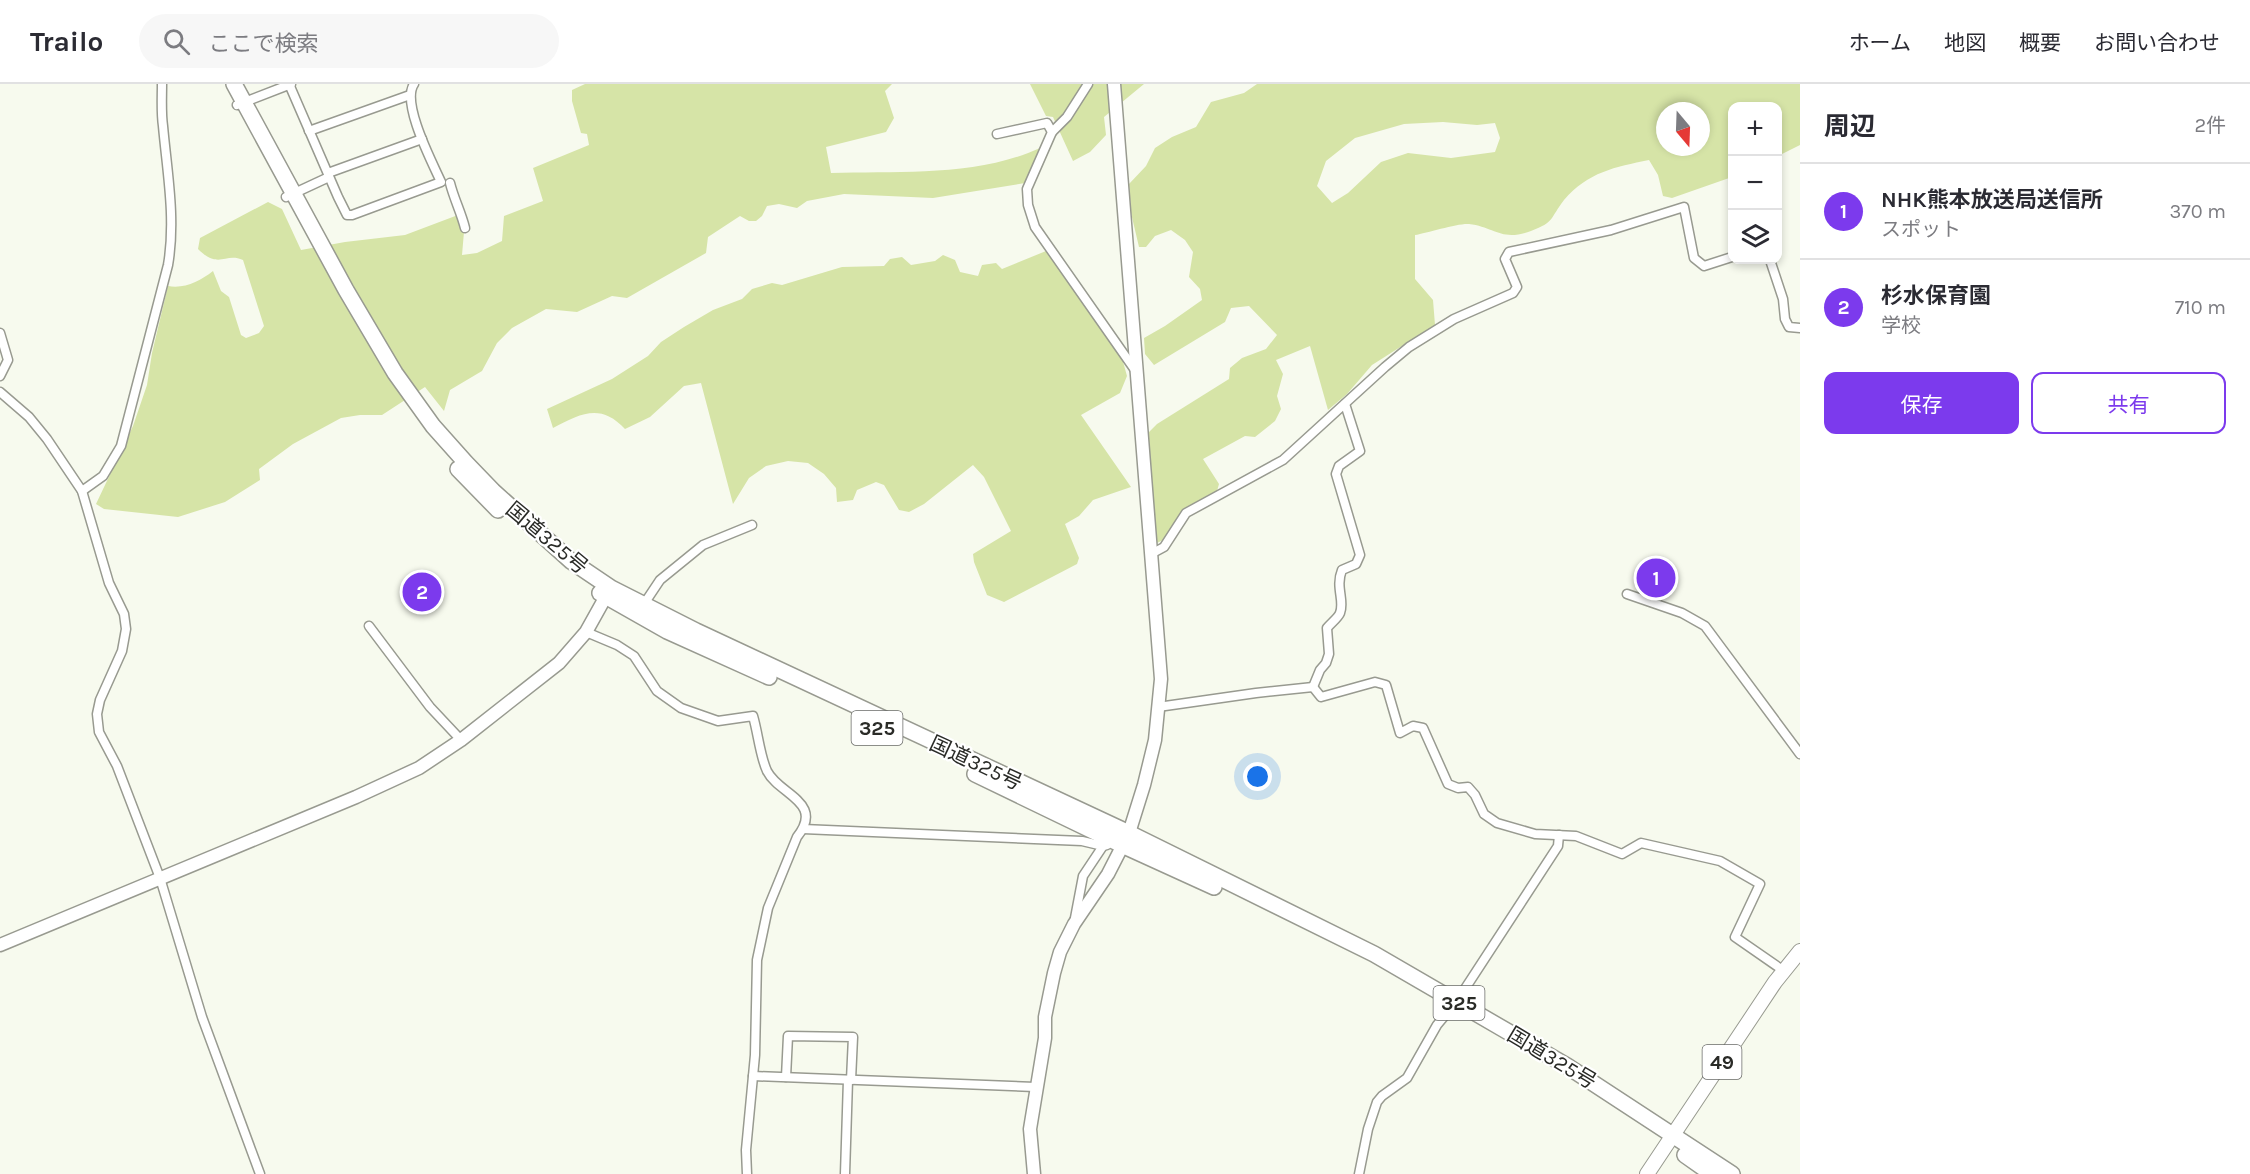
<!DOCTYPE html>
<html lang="ja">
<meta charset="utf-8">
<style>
:root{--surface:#fff;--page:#f7f7f7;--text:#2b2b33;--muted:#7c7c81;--line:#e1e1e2;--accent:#7c3aed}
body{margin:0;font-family:Karla,"Noto Sans JP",sans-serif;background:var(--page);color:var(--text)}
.controls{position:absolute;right:18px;top:18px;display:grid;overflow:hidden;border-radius:12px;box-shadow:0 3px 9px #0003}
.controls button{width:54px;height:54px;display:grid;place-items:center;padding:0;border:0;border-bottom:2px solid var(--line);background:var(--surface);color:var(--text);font:30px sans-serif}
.compass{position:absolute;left:1656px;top:18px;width:54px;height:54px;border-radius:50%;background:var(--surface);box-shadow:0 3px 9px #0003;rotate:161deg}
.you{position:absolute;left:1258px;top:693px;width:21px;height:21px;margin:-15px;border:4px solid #fff;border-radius:50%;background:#1a73e8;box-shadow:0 0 0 9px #1a73e833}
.badge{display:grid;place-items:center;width:39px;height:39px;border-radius:50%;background:var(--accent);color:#fff;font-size:20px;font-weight:700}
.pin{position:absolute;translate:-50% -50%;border:3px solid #fff;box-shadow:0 2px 6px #0006}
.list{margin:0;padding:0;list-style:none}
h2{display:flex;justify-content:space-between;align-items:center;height:78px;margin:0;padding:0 24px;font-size:26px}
h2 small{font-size:20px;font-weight:400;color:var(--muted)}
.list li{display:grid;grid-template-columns:39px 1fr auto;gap:18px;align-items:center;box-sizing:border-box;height:96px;padding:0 24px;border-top:2px solid var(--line)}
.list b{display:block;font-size:22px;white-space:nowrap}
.list p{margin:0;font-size:20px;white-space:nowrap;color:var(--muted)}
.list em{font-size:20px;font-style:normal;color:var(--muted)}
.actions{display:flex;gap:12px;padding:18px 24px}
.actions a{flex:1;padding:14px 0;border:2px solid var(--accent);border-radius:12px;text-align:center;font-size:21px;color:var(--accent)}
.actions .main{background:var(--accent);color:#fff}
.icon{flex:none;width:33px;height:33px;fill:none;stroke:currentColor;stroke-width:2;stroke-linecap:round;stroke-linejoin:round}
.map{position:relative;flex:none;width:1800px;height:1090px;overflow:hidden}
header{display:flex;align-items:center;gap:36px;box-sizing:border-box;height:84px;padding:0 30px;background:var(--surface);border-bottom:2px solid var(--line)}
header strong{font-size:28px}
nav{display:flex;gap:33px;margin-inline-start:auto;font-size:21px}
.search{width:420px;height:54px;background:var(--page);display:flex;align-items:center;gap:15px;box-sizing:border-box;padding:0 21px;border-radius:33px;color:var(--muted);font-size:22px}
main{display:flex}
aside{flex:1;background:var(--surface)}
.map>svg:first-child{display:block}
.green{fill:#d6e4a7;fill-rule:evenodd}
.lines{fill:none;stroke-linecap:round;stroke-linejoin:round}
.street-casing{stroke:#989a90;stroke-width:11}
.secondary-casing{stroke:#989a90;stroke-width:15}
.primary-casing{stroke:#989a90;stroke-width:16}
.highway-casing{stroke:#989a90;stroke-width:18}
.street{stroke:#fff;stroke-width:8}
.secondary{stroke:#fff;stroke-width:12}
.primary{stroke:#fff;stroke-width:14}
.highway{stroke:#fff;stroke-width:15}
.labels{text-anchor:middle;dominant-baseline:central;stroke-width:4.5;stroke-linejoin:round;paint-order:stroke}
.shield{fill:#fff;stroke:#6a6b68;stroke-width:1.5}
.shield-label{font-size:20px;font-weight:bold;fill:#2a2b27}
.street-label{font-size:21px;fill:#2a2b27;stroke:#fff}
</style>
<header>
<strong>Trailo</strong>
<div class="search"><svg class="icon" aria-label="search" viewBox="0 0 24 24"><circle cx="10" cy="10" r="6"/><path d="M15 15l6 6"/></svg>ここで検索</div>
<nav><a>ホーム</a><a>地図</a><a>概要</a><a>お問い合わせ</a></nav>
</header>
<main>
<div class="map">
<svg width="1800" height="1090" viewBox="0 0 1800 1090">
<rect width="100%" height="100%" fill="#f7faee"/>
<g class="green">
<path d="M585,0H892L885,7L894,34L886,48L826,63L831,89C899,87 977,93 1040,64L1025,99L933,114L844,110L807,117L797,124L779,120L767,122L762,132L756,137H749L740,132L708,153L706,169L627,214L612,212L577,228L546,225L512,244L497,259L482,287L450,306L444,327L425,303L382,331H360L341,334L293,360L259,385L260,396L225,418L178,433L104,425L96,420L133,342L147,301L152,269L168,202C185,205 200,197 213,187L221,207L229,213L241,251L246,254L259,249L264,242L243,176C225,168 219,186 198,165L200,154L268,118L282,125L301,166L345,158L405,151L458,131L464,148L462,171L477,169L502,157L504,132L543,117L533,84L589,61L587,50L581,49L572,17V6Z"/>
<polygon points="1030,0 1144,0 1104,33 1106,51 1090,68 1073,77 1053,33 1046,32"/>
<path d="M1257,0H1800V61L1778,72V22H1732V93L1672,114L1663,112L1658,91L1649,76C1615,83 1588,88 1564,116C1550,134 1555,138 1531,147C1501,158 1495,143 1469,140C1458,139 1427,149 1415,151V195L1433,216L1435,241L1372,281L1347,310L1328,326L1310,262L1276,276L1283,290L1277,312L1281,325L1275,337L1255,353L1245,352L1203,375L1219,400L1217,407L1183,425L1163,456L1155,460L1147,350L1157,340L1229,295L1230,284L1242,274L1266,265L1277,251L1249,222L1231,224L1225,238L1154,281L1145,270L1144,254L1165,242L1202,216L1200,205L1189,193L1193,168L1185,156L1171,146L1155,152L1146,163H1139L1131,129L1129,100L1146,82L1155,64L1172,53L1196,43L1211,18L1244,9ZM1665,27H1701V63H1665ZM1443,38L1477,41L1495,39L1500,54L1495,68L1451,74L1408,69L1381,78L1348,109L1332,119L1317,102L1326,77L1355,54L1404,40Z"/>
<path d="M1046,167L1122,274L1127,292L1120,309L1081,331L1131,403L1093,416L1079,432L1065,440L1079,474L1077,480L1004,518L987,511L974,478L973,470L1011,447L984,393L973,381L924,420L909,428L899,426L884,401L876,398L857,406L853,416L837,418L836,404L824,390L808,379L788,377L766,382L749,394L733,420L701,299L684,302L650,333L625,345C601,319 581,329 553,344L547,325L612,295L648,272L661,258L684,243L713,226L742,215L752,205L772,199L782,201L842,183L884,182L890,175L902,173L911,181L935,177L943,171L955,176L960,188L978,192L982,181L996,179L1002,185Z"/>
</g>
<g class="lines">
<g class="street-casing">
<g id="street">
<path d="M289,0L338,113L347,131H352L441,98C432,78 401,19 414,0"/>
<polyline points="237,21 291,0"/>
<polyline points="309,47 410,11"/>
<polyline points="1052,48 1067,33 1088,0"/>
<polyline points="997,50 1047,39 1052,48 1027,105 1028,121 1035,143 1135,286"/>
<polyline points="328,89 422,55"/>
<path d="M450,99C454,115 461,128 465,144"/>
<polyline points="286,113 329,93"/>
<polyline points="1770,176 1783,215 1785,235 1789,243 1800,244"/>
<polyline points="0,249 8,276 0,292"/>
<polyline points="0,308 29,333 47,355 82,407 109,499 124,530 126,545 122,567 100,616 97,630 99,648 117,682 160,794 202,933 260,1090"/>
<path d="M82,407L103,392L121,362L168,181C176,135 167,87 163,42C161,28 162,14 162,0"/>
<polyline points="1151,470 1164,463 1186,429 1283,376 1385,283 1409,263 1454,235 1513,209 1517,203 1505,175 1509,168 1611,146 1684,123 1694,174 1704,182 1732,173"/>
<polyline points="1627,510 1682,529 1705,542 1800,670"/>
<polyline points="644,520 660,496 703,461 752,441"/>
<polyline points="369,542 430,623 461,656"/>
<path d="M586,548L617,561L634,572L657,607L681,624L718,637L753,632C758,649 760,672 767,687C779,711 825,718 797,753L768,824L757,876L755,971L746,1066L747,1090"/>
<polyline points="1313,603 1321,613 1375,598 1386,601 1400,649 1413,642 1423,644 1448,700 1458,704 1468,703 1475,711 1484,730 1497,739 1535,750 1576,752 1622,770 1641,759 1720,777 1760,800 1735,853 1784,887"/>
<path d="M1313,603L1320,586L1326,579L1329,570L1327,544C1331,539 1338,534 1340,529C1345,517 1335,503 1342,486L1356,480L1360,471L1336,390L1339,382L1360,367L1345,320"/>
<polyline points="1158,623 1256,609 1313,603"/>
<polyline points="803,745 1082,757 1103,762"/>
<polyline points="1075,834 1083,792 1103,762 1107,761"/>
<polyline points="753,992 1035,1003"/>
<polyline points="786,993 788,952 853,953 851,996"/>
<polyline points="845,1090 848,996"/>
<polyline points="1359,1090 1368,1045 1377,1018 1382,1012 1407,994 1437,941 1457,917 1558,762 1559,751"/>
</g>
</g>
<g class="secondary-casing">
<g id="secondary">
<polyline points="0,861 356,713 419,684 461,656 559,579 586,548 610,505"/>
<polyline points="1034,1090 1030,1045 1045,954 1045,933 1054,889 1060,868 1074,840 1108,790 1129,749 1144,701 1155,656 1161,595 1114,0"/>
</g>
</g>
<g class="primary-casing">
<polyline id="primary" points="1647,1090 1775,898 1800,867"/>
</g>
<g class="highway-casing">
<g id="highway">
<polyline points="234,0 346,206 395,289 433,342 466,379 493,407 571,477 611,504 696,547 1129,749 1374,870 1567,982 1732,1090"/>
<polyline points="458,385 498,426"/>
<polyline points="600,509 667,547 769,593"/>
<polyline points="975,690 1124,762 1214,803"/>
<polyline points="1685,1071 1712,1090"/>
</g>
</g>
<use href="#street" class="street"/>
<use href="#secondary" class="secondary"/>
<use href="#primary" class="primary"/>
<use href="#highway" class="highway"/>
</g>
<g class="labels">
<g class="shield">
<rect x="851.5" y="627" width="51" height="34" rx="4.5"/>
<rect x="1433.5" y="902" width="51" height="34" rx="4.5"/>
<rect x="1702.5" y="961" width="39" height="34" rx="4.5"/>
</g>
<g class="shield-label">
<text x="877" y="644">325</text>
<text x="1459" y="919">325</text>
<text x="1722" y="978">49</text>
</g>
<g class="street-label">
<text transform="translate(547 454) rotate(40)">国道325号</text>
<text transform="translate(976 679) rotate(25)">国道325号</text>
<text transform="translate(1552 974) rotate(31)">国道325号</text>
</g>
</g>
</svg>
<div class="controls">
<button>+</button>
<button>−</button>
<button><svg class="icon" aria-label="layers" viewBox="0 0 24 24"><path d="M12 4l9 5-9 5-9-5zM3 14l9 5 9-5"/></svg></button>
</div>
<svg class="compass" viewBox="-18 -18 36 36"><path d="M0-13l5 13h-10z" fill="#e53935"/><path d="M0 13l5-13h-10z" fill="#7c7c81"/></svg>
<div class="you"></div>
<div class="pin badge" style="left:1656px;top:494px">1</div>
<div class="pin badge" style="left:422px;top:508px">2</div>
</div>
<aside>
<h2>周辺<small>2件</small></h2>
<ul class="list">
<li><span class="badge">1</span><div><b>NHK熊本放送局送信所</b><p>スポット</p></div><em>370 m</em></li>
<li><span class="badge">2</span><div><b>杉水保育園</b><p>学校</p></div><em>710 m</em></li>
</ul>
<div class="actions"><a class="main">保存</a><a>共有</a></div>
</aside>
</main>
